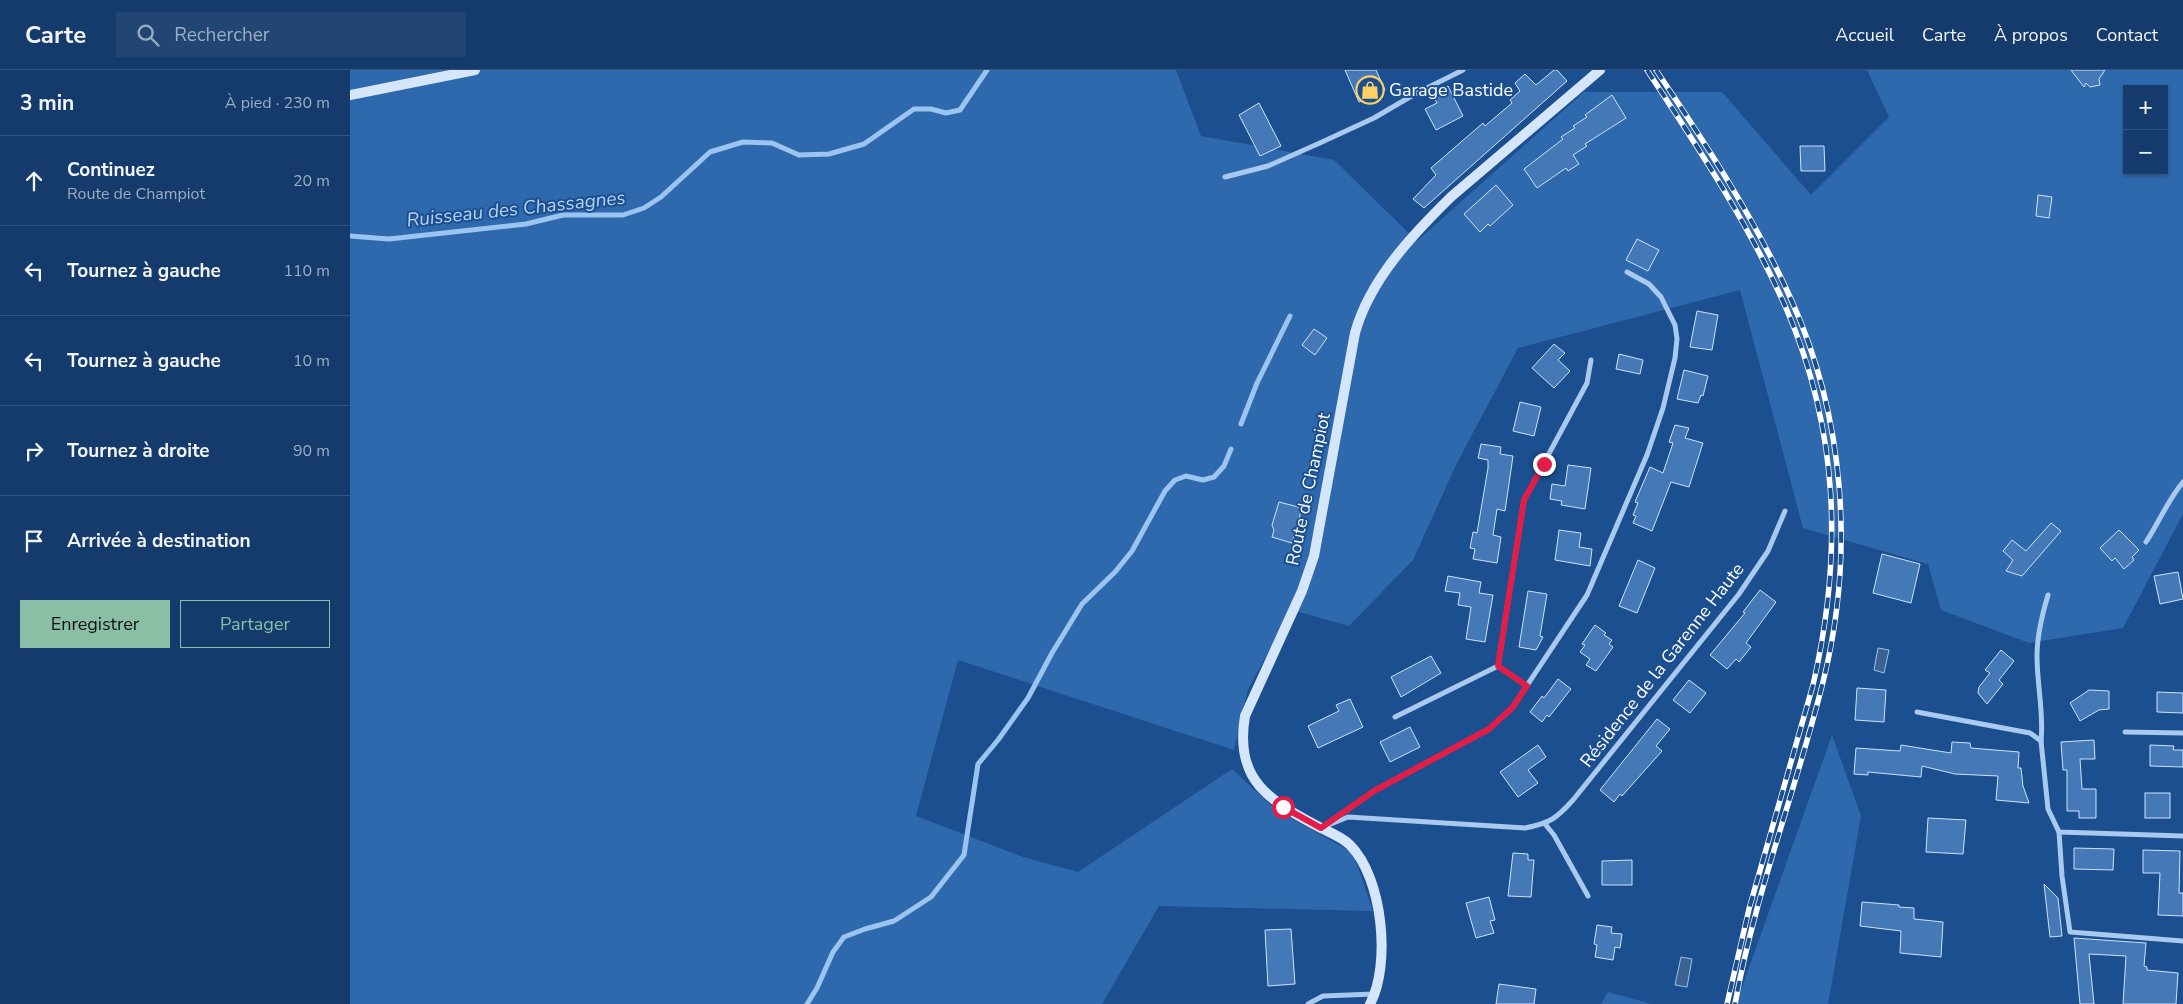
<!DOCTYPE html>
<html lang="fr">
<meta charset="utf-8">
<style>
:root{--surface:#143b6b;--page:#214673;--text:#f1f3f6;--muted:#9dadc1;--line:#33557e;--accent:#8abfa5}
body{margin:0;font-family:"Nunito Sans",sans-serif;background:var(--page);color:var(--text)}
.controls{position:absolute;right:15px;top:15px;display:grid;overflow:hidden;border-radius:0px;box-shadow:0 1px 4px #0004}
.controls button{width:45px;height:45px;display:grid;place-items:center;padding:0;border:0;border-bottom:1px solid var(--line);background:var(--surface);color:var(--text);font:25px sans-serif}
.stop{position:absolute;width:15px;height:15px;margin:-11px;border:4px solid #e11d48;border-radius:50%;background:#fff}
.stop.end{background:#e11d48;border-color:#fff;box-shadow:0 1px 5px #0008}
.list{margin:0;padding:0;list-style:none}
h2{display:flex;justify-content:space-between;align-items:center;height:65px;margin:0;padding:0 20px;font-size:21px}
h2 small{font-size:16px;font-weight:400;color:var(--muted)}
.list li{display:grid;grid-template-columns:32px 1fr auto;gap:15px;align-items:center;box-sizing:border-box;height:90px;padding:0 20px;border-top:1px solid var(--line)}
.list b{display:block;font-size:19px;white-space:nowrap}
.list p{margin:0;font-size:16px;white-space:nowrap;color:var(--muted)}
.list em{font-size:16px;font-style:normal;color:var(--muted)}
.actions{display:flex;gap:10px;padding:15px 20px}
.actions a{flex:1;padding:11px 0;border:1px solid var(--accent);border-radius:0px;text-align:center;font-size:18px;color:var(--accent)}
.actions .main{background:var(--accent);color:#111}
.icon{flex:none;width:28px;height:28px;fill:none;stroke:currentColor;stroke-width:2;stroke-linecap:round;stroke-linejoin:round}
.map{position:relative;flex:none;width:1833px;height:934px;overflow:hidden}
header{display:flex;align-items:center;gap:30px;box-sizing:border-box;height:70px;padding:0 25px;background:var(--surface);border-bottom:1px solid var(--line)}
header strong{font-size:24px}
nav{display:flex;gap:28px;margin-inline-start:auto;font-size:18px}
.search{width:350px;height:45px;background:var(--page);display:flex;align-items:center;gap:12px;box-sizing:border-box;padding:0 18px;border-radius:0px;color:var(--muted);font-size:19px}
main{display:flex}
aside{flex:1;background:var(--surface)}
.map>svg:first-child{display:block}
.green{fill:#2e69ad;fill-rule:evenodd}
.water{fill:#3c6290;stroke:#9cc4f0}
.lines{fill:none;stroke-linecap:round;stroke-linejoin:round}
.stream{stroke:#9cc4f0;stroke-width:5}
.building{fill:#4478b7;stroke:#cfe3fa}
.street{stroke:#a9c9ee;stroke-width:5}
.secondary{stroke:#d6e6fa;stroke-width:10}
.rail-casing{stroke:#fff;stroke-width:5.5}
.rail{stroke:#1b4f8f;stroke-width:4;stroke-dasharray:11;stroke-linecap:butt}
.route{stroke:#e11d48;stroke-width:6}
.labels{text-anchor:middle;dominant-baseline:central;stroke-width:4;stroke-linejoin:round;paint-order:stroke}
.poi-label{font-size:18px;fill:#fff;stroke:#1b4f8f;text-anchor:start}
.street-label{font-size:18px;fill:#fff;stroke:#1b4f8f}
.water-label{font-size:19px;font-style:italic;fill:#b5d3f5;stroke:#1b4f8f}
</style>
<header>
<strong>Carte</strong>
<div class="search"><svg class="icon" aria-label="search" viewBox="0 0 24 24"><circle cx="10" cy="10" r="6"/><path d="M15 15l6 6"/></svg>Rechercher</div>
<nav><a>Accueil</a><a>Carte</a><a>À propos</a><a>Contact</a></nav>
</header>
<main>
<aside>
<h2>3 min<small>À pied · 230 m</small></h2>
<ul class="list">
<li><svg class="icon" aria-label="ahead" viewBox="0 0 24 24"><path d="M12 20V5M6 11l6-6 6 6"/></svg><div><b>Continuez</b><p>Route de Champiot</p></div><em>20 m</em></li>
<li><svg class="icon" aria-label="left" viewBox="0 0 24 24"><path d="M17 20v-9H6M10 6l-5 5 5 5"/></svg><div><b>Tournez à gauche</b></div><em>110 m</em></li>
<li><svg class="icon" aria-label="left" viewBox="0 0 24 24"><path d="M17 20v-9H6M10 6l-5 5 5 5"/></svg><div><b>Tournez à gauche</b></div><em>10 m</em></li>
<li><svg class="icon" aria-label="right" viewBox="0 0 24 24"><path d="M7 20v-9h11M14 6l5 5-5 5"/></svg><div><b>Tournez à droite</b></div><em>90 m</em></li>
<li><svg class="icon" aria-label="arrive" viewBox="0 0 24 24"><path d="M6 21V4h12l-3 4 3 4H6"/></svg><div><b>Arrivée à destination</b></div></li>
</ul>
<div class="actions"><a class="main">Enregistrer</a><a>Partager</a></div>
</aside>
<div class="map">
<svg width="1833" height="934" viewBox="0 0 1833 934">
<rect width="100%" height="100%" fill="#1b4f8f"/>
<g class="green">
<path d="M0,0H826L851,66L984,90L1067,171L1234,22H1372L1461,125L1539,47L1517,0H1833V444L1773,558L1679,573L1591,540L1578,494L1453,458L1390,220L1168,278L1106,395L1063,490L999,556L942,540L898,619L884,680L608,590L566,746L673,787L728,802L882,699L925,739L1003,783L1023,841L809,836L752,934H0ZM1777,19H1814V101H1777Z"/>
<polygon points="1482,665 1511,746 1478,934 1386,934"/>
<polygon points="1258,922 1302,934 1251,934"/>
</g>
<g class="water">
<polygon points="1528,578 1539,580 1534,603 1524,600"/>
<polygon points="1331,887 1342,889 1337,917 1325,915"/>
</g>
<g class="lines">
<g class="stream">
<polyline points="0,166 39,169 176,154 213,145 273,145 294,138 311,127 360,82 393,72 422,73 449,85 479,84 514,74 564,39 581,39 596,43 610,40 637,0"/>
<polyline points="891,354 907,313 940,246"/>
<polyline points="457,934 467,918 483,882 494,867 515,859 544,851 581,827 614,785 628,694 648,670 678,628 702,583 732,534 765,502 782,481 815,421 825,410 836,406 853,410 864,407 874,396 881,379"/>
</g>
</g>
<g class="building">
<polygon points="995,0 1026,0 1035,20 1009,32"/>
<polygon points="1204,0 1207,0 1217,11 1074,138 1063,129 1086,105 1081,98 1133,53 1135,56 1162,33 1160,30 1170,21 1165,13 1175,4 1186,15"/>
<polygon points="1721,0 1755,0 1749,9 1750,15 1740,17 1736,13 1734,17"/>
<polygon points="1098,16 1113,46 1086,60 1075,39 1087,33 1082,25"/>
<polygon points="1262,25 1276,48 1235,74 1237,76 1223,85 1229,94 1218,101 1216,98 1187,118 1174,99 1213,69 1211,67 1225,58 1223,56 1237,47 1235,45"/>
<polygon points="909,33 931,76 910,86 889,45"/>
<polygon points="1450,76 1474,76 1475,101 1451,101"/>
<polygon points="1146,115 1163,135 1140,156 1138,154 1130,162 1114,144"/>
<polygon points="1688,125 1702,127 1699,148 1686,146"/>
<polygon points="1287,169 1309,180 1298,201 1276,190"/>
<polygon points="1347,241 1368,245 1362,280 1340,277"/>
<polygon points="964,259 977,268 965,285 952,275"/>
<polygon points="1204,274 1215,283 1208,290 1220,301 1204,318 1182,298"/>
<polygon points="1269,284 1293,290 1290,304 1266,299"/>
<polygon points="1334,300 1358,306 1353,326 1351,325 1348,333 1327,329"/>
<polygon points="1170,332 1191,337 1184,366 1163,361"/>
<polygon points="1325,355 1339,358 1335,368 1353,373 1339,417 1321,412 1302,461 1283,453 1286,446 1283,445 1288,433 1285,432 1300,397 1313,403 1323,373 1319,372"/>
<polygon points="1131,374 1151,377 1150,384 1163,386 1155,441 1147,439 1143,465 1151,467 1147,493 1123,489 1125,479 1120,478 1123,462 1127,463 1138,398 1138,390 1128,388"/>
<polygon points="1218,395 1241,398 1235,439 1211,435 1212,431 1200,429 1202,414 1215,416"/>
<polygon points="929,432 952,438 942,473 922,467 924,460 922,455"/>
<polygon points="1701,453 1711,461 1672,506 1656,501 1663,490 1653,481 1662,470 1676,481"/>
<polygon points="1209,460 1231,463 1229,477 1242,479 1240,496 1205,490"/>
<polygon points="1769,460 1789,480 1782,487 1784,490 1774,499 1765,488 1762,491 1750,478"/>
<polygon points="1532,484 1570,494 1561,533 1523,523"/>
<polygon points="1288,490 1305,498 1287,543 1269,536"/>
<polygon points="1828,502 1833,529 1810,534 1804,506"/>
<polygon points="1098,506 1131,512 1129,523 1143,525 1135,572 1116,569 1121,537 1108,535 1110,523 1095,521"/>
<polygon points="1410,520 1426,532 1396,573 1401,577 1389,592 1386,589 1377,599 1360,585 1395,543 1393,542"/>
<polygon points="1178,521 1197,524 1190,566 1193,567 1186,580 1169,577"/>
<polygon points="1245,555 1256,563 1254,565 1262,570 1259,574 1263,577 1246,601 1236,595 1240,589 1230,582 1235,575 1232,574"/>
<polygon points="1651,580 1664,591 1649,610 1653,614 1637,634 1628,623 1629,617 1640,603 1635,600"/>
<polygon points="1081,586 1091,603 1051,627 1041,607"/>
<polygon points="1208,609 1221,619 1199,647 1197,645 1192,652 1180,642 1192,626 1194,628"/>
<polygon points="1339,610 1356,623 1340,643 1323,630"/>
<polygon points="1507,618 1536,620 1534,652 1505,650"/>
<polygon points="1739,620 1759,621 1759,639 1749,640 1730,651 1720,633"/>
<polygon points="1807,622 1833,623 1833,643 1807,642"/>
<polygon points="1000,629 1013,657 968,678 958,656 989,641 986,635"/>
<polygon points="1307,649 1320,659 1306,676 1312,681 1272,726 1270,724 1264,732 1250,720"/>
<polygon points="1060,657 1070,677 1040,692 1030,672"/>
<polygon points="1744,670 1745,689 1730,689 1732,719 1746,719 1746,748 1729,748 1729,741 1717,741 1717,700 1713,700 1711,672"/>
<polygon points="1602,672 1620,673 1621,678 1669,682 1668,698 1671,698 1673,716 1679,733 1646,730 1648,706 1605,704 1572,696 1571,707 1518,702 1518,705 1504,704 1506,678 1550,681 1551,675 1601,683"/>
<polygon points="1188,675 1196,687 1178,700 1188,713 1168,727 1150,702"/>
<polygon points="1800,675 1824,676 1823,680 1833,680 1833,697 1800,696"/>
<rect x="1795" y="723" width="25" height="25"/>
<polygon points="1578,748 1616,750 1613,784 1576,782"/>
<polygon points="1724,778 1764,779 1763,800 1724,799"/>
<polygon points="1793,780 1830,781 1829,823 1833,823 1833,846 1808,845 1810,803 1793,803"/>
<polygon points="1163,783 1178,784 1178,790 1184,790 1181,827 1158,826"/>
<polygon points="1282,790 1282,815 1252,815 1252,791"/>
<polygon points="1694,814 1708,828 1712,866 1700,867"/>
<polygon points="1139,827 1145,850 1140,851 1144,863 1126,868 1116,833"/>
<polygon points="1512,832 1549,835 1549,837 1564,838 1564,849 1593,852 1591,887 1550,883 1551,861 1510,856"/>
<polygon points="1247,855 1262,857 1261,863 1272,864 1270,878 1265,877 1263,890 1245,887 1247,875 1244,874"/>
<polygon points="941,859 945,914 918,916 915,860"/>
<polygon points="1724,868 1796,873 1794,896 1797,897 1797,900 1828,903 1826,934 1773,934 1776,886 1739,884 1744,934 1730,934"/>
<polygon points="1149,914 1186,919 1184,934 1146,934"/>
</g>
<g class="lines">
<g class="street">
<polyline points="875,107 918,96 972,72 1024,48 1065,24 1113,0"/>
<path d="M1277,202L1299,214L1311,227L1325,255L1327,269L1325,288L1313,338L1297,385L1237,525L1162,638L1139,659L1024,721L971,758L998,747L1175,758C1200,753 1206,749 1223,730L1389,524L1418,481L1435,441"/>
<path d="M1796,472C1809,452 1818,430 1833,412"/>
<polyline points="1177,616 1148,596 1174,430 1237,313 1241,290"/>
<polyline points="1567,642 1680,663 1691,671 1698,739 1709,762 1833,766"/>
<polyline points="1045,647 1148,596"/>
<polyline points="1775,662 1833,663"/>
<path d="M1691,671C1694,643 1687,615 1687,586C1687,565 1692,545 1698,525"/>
<polyline points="1195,754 1204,765 1238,826"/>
<polyline points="1709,762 1712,806 1720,862 1833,871"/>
<polyline points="958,934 973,926 1024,924"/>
</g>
<g class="secondary">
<polyline points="0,25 125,0"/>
<path d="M1020,934C1041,895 1033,808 1000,775C992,767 981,763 971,758C920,731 884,711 895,646L952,521L964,486L1005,263C1020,209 1063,164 1102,126L1250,0"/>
</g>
<g class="rail-casing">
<g id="rail">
<path d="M1297,0C1347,76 1399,154 1436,238C1489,361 1493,485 1463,615L1399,839L1377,934"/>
<path d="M1306,0C1355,73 1404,147 1440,227C1495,347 1505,485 1473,612C1446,720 1405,824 1385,934"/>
</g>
</g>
<use href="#rail" class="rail"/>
</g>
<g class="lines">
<polyline class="route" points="933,737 971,758 1024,721 1139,659 1162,638 1177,616 1148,596 1174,430 1194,394"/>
</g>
<defs>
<g id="shop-ring" transform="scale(1.4375)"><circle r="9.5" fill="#1b4f8f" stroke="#ffd166" stroke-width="1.5"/><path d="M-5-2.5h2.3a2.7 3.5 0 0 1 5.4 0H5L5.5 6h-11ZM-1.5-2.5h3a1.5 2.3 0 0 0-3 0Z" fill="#ffd166"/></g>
</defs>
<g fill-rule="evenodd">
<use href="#shop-ring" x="1020" y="20"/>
</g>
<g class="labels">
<g class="poi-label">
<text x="1039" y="20">Garage Bastide</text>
</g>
<g class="street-label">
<text transform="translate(958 419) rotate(-78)">Route de Champiot</text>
<text transform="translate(1312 595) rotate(-52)">Résidence de la Garenne Haute</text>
</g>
<g class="water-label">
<text transform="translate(166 139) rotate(-6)">Ruisseau des Chassagnes</text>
</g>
</g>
</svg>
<div class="controls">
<button>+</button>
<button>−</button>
</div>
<div class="stop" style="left:933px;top:737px"></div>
<div class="stop end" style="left:1194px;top:394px"></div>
</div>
</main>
